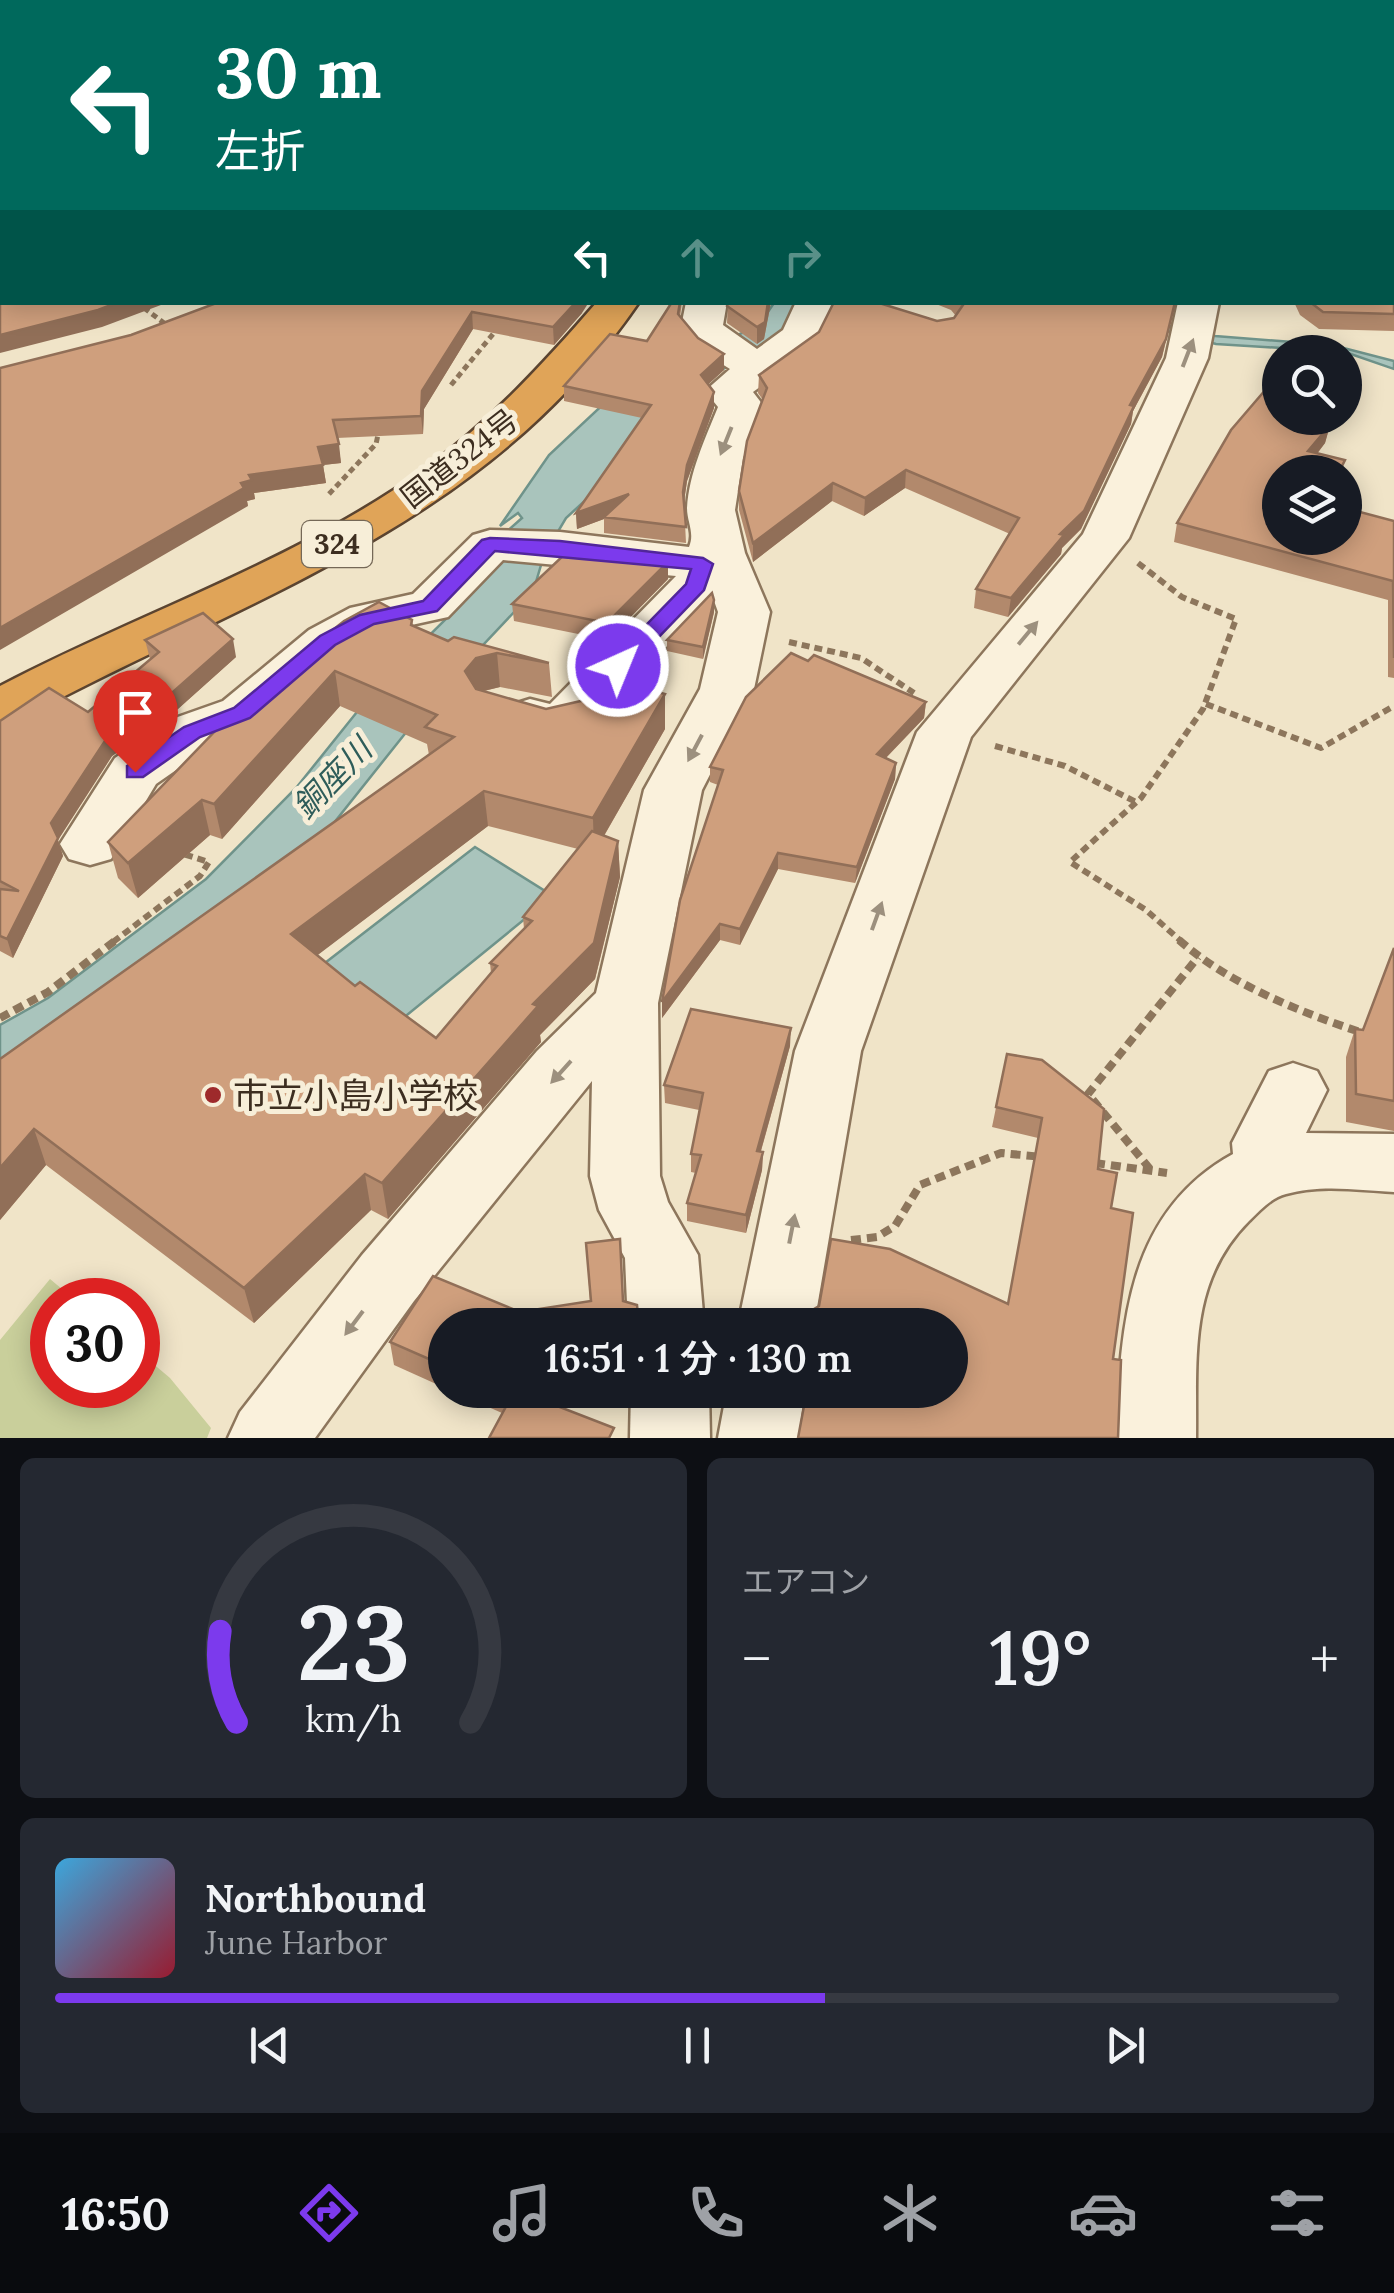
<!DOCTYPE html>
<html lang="ja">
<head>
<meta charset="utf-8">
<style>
	:root { --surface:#171b24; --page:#242831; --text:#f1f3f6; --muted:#9ea1a6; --line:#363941; --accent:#7c3aed }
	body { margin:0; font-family:Lora,"Noto Sans JP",serif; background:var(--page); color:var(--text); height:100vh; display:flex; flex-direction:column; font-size:38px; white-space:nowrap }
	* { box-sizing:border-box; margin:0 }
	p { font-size:32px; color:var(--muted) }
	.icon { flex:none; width:55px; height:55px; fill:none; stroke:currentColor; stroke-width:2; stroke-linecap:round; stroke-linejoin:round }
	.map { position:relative; height:1438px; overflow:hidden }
	.panel { display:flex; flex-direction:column; gap:20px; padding:20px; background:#0d0f14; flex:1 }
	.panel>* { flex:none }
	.guide { position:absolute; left:0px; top:0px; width:1395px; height:305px; box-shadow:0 5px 25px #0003; background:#00695c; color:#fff; overflow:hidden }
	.tools { position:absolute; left:1262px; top:335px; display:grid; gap:20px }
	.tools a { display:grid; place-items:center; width:100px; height:100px; border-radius:50%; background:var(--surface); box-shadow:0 5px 25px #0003; font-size:50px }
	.speed { position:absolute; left:30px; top:1278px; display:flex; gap:20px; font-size:50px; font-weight:700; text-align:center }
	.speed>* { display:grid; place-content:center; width:130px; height:130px; border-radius:50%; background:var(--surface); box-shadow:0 5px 25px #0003; line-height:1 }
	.speed .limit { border:15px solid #d22; background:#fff; color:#111 }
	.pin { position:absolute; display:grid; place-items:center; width:85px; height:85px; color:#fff; margin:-102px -42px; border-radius:50% 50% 50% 0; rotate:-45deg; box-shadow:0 0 10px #0007 }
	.pin .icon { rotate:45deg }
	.me { position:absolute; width:110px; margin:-55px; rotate:44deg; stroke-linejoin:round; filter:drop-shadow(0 0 8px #0008) }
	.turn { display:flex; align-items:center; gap:35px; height:210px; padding:0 50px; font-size:45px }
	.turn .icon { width:130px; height:130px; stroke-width:2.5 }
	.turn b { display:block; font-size:70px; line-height:85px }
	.lanes { display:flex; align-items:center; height:95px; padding:0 50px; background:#0003; justify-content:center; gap:50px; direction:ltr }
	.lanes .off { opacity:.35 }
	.big { font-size:75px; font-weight:600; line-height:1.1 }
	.panel .tile { flex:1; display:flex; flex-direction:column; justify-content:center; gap:15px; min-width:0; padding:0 35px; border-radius:15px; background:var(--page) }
	.panel .dial { align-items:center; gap:0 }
	.dial svg { height:260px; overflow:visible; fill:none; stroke:var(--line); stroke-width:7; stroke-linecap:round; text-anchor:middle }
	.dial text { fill:var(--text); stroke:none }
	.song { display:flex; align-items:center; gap:30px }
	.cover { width:120px; height:120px; border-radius:15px; background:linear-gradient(135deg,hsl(200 70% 55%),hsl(350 70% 35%)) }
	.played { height:10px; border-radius:5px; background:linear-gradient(90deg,var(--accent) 60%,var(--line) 60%) }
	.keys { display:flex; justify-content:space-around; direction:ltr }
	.heat { display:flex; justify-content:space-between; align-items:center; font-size:55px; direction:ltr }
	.panel .tiles { flex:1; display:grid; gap:20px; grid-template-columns:1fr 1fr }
	.tile:last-child { grid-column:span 2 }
	.trip { position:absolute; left:428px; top:1308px; width:540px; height:100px; border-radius:50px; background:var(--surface); box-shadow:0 5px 25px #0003; font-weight:600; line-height:100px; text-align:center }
	.menu { display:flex; height:160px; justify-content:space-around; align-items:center; background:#090b0e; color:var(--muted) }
	.menu .icon { width:70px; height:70px }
	.menu .on { color:var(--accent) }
	.menu b { font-size:45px; color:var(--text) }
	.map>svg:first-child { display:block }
	.green { fill:#c9cf9b }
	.water { fill:#a9c4bc; stroke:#6f938a; stroke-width:2.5 }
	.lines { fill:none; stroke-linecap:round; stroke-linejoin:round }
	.street-casing { stroke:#8d765c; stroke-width:5 }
	.highway-casing { stroke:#5b4430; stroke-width:5 }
	.path-far2 { stroke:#8d765c; stroke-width:5; stroke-dasharray:6 4; stroke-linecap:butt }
	.path-far1 { stroke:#8d765c; stroke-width:6; stroke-dasharray:8 5; stroke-linecap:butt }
	.path { stroke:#8d765c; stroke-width:8; stroke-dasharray:10 6; stroke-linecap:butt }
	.street { fill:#faf1dc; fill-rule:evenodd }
	.highway { fill:#e0a458; fill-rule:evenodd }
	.wall { fill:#b2896c; fill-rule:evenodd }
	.shaded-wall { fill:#916f58 }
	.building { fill:#cf9f7d; stroke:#916f58; stroke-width:2.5 }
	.oneway { fill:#9c907e }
	.route { fill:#7c3aed; stroke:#51269a; stroke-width:2.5 }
	.poi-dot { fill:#9e2a2b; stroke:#f7eed8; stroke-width:4 }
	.labels { text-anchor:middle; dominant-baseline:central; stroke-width:10; stroke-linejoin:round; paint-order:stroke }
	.shield { fill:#f7eed8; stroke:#756857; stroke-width:2.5 }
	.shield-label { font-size:28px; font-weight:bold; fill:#3d2e20 }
	.street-label { font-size:30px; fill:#3d2e20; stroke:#f7eed8 }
	.water-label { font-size:32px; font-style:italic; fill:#2f5d5a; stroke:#f7eed8 }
	.near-poi-label { font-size:35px; fill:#3d2e20; stroke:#f7eed8; text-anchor:start }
</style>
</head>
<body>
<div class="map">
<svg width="1394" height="1438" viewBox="0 0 1394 1438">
	<rect width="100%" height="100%" fill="#f0e4c8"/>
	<polygon class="green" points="50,1279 75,1300 52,1300 52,1385 138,1385 138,1351 170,1378 211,1428 207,1438 0,1438 0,1340"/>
	<g class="water">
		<polygon points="774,303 811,303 785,341 672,392 625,464 566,518 544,555 533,592 435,696 329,829 0,1091 0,1025 48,998 206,879 296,788 377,687 447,618 478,579 497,540 522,518 518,513 500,526 549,455 627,382 747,331 761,322"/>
		<polygon points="1151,322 1215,336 1332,345 1394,361 1394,369 1345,352 1216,344 1148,326"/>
		<polygon points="475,847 553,896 391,1028 312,973"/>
	</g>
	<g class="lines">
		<g class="street-casing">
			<g id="street">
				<path d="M686,302H727L723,325L757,349L783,330L796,302H837L816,346L753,392L763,405L743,458L735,510L745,553L770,612L754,689L702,790L658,1003L660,1176L668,1202L698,1255L704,1325H628L625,1258L599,1210L590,1176L592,1081L414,1301L315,1438H228L240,1412L362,1255L537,1051L596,993L644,790L700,689L718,612L713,598L586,731L549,740L511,729L503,717L511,705L530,699L550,704L676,576L503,560L448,617L384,631L347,652L261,725L212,745L156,784L111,859L90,865L69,859L60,844L115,758L172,719L223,701L309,630L350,608L413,594L473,535L490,530L560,532L689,547C695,533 687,522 687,508C689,473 705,439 718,407L705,391L730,369L701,351L681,327Z"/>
				<polygon points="1178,302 1219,302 1208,358 1129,538 971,737 861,1051 814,1325 738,1325 795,1051 917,732 1083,534 1166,358"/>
				<path d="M1293,1063L1317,1071L1327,1090L1306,1133L1394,1134V1192C1359,1190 1320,1184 1286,1194C1272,1197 1259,1211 1249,1221C1188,1282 1197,1358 1196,1438H1116C1121,1331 1124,1214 1233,1154L1232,1143L1269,1071Z"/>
				<polygon points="631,1390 709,1390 710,1438 630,1438"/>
				<polygon points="727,1390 805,1390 798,1438 718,1438"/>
			</g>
		</g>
		<g class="highway-casing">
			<path id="highway" d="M597,302H639C483,529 248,596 19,720L0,725V686C141,612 298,561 427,467C491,421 545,362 597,302Z"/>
		</g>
		<g class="path-far2">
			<polyline points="136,302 164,323"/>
			<polyline points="451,385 498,328"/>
			<polyline points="329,494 376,444 379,430"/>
		</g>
		<g class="path-far1">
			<polyline points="1138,563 1182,597 1236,619 1203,709 1141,798 1070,862 1146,910 1182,942"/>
			<polyline points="789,642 861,658 914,693"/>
			<polyline points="1206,704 1321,748 1394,706"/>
			<polyline points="995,746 1065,766 1136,802"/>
			<polyline points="113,942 200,876 209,862 180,853"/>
		</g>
		<g class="path">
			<path d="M1179,940C1227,983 1300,1012 1360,1032"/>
			<polyline points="0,1018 48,992 116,940"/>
			<polyline points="1095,1163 1167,1173"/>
			<polyline points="1150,1169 1088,1094 1198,957"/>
			<polyline points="851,1240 877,1237 895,1226 920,1185 1001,1153 1043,1157"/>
		</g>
		<use href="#street" class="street"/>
		<use href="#highway" class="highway"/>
	</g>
	<g class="wall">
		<rect x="0" y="176" width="2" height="72"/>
		<polygon points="1394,240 1394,331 1319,329 1300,315 1294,302 1392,302"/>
		<polygon points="219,302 582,313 554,345 473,329 424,409 423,434 337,438 341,463 323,465 326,483 254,493 255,499 247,501 248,506 131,335"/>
		<polygon points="672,302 682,302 680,317 698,338 724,354 724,370 708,384 714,392 714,408 687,481 684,502 686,543 604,533 604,519 577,529 576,513 642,418 564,401 564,386 647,341"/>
		<polygon points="728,302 771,302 764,339 757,344 727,323"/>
		<polygon points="931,302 1176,302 1162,357 1133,411 1131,424 1081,529 1062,548 1061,554 1008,617 974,608 976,589 1010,534 905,488 864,516 832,501 753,562 739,510 739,491 763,400 758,393 759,375 819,332 937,321 954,318 956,316 951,310"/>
		<polygon points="1280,418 1331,418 1326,424 1330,425 1325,443 1317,454 1280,538 1394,521 1394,678 1388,677 1388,600 1174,542 1177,523"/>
		<polygon points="668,579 608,640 514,621 512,604"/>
		<polygon points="714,600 714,612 703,659 667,651 667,640"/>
		<path d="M412,620L413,626L448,641L549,663L552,697L500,687L484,691L546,709L665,694V729L604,836L618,841L620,877L595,979L540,1035L541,1042L388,1219L371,1210L254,1323L46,1165L0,1220V1059L429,755L427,744L340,706L222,839L210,835L138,898L118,878L108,842L248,697ZM488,826L578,849L523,917L524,929L490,963L491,973L436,1038L355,986L317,955Z"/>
		<polygon points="145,640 236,657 169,717 112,756 58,840 63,856 13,958 0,951 0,721 88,712 150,659"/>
		<polygon points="808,661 926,702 924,718 886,758 896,763 895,779 855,883 778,869 740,945 720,940 662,1018 718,785 710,782 710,767"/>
		<polygon points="1394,948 1394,1131 1346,1122 1346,1057 1355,1029 1363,1030"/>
		<polygon points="790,1046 761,1151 763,1152 762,1170 746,1233 687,1221 687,1203 696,1173 691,1172 691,1154 699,1110 665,1103 664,1085"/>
		<polygon points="1007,1054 1098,1169 1111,1208 1113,1359 807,1390 1008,1304 1038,1138 992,1127"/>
		<polygon points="620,1239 623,1301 637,1305 639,1325 445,1325 445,1388 394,1365 390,1342 433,1276 520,1312 590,1301 586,1243"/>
		<polygon points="450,1390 628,1390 627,1395 502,1413"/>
	</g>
	<g class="shaded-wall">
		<polygon points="2,86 2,102 0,102 0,87"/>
		<polygon points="119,302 169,302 102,327 0,353 0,335"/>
		<polygon points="576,302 589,302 582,313 554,345 553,327"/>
		<polygon points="768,302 771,302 764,339 757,344 757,327"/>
		<polygon points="1175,302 1162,357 1133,411 1131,424 1081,529 1062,548 1061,554 1008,617 1011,598 1060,534 1130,405"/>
		<polygon points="472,312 473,329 424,409 423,434 421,416 422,391"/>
		<polygon points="724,354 724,370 701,391 701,375"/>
		<polygon points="714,392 714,408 687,481 683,508 683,492 687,465"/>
		<polygon points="1320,418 1331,418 1313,439 1317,421"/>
		<polygon points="1330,425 1325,443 1304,470 1308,451"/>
		<polygon points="339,444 341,463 323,465 326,483 254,493 255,499 247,501 248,506 0,650 0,628 241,483 249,475 318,447"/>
		<polygon points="906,470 905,488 864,516 865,498"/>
		<polygon points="833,483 832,501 753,562 753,543"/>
		<polygon points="629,494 604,517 604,519 577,529 576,513"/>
		<polygon points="668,562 668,579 608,640 607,623"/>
		<polygon points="714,600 714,612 703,659 703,647"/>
		<polygon points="233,639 236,657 169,717 112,756 58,840 63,856 13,958 7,939 51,823 107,738"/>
		<polygon points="497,653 500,687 479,692 469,706 465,671 476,658"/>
		<polygon points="335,671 340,706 222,839 214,804"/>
		<polygon points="665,694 665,729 594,853 593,818"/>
		<polygon points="926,702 924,718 875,769 877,754"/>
		<polygon points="896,763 895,779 855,883 857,867"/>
		<polygon points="484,791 488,826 298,970 291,934"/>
		<polygon points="202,800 210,835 138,898 128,863"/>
		<polygon points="618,841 620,877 595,979 540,1035 541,1042 388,1219 382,1183 533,1004"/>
		<polygon points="778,853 778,869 740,945 740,929"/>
		<polygon points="720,924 720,940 662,1018 662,1002"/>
		<polygon points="791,1028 790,1046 756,1168 757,1151"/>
		<polygon points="34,1129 46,1165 0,1220 0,1168"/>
		<polygon points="763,1152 762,1170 746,1233 746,1215"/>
		<polygon points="365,1174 371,1210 254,1323 244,1288"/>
	</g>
	<g class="building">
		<polygon points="0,0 679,0 677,2 2,2 2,86 0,87"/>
		<polygon points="694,0 1394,0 1394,22 1392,22 1392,2 695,2"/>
		<rect x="1392" y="102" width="2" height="78"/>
		<rect x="0" y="176" width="2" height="55"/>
		<polygon points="1392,239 1394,240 1394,314 1323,312 1310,302 1392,302"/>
		<polygon points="2,271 2,302 119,302 98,310 0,335 0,273"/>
		<polygon points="219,302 576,302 553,327 472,312 422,391 421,416 333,420 339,444 318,447 323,465 249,475 252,480 241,483 244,488 0,628 0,368 131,335"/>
		<polygon points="672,302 680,302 678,314 698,338 724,354 701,375 714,392 687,465 683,492 686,527 604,517 629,494 576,513 651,405 564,386 610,334 647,341"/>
		<polygon points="728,302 768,302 765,322 757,327 727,306"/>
		<polygon points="834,302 876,302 937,321 954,318 963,305 961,302 1175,302 1166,339 1130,405 1134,406 1084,511 1060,534 1064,535 1011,598 976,589 1019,518 906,470 865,498 833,483 753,543 739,491 747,441 767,388 759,375 819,332"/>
		<polygon points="1273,381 1280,383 1280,418 1320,418 1317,421 1330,425 1308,451 1345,460 1339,472 1280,472 1280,538 1345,538 1345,508 1394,521 1394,658 1393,581 1177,523 1231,430"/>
		<polygon points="566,553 668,562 607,623 512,604"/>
		<polygon points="712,593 714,600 703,647 667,640"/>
		<polygon points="379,602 412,620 411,625 448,641 454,637 549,663 497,653 476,658 465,671 476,689 546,709 585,700 607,678 665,694 593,818 484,791 291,934 355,986 360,982 436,1038 497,966 490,963 532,921 523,917 592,831 618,841 594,943 533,1004 538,1006 382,1183 365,1174 244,1288 34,1129 0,1168 0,1059 454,737 425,727 437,715 335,671 214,804 202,800 128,863 108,842 248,697 344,621"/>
		<polygon points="203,613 233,639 165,699 107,738 51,823 58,838 7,939 0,936 0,889 19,891 0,881 0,721 49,688 88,712 159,652 145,640"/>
		<polygon points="791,653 808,661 814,655 926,702 877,754 896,763 857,867 778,853 740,929 720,924 662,1002 680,900 723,770 710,767 746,697"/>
		<polygon points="1394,948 1394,1101 1356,1094 1355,1029 1363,1030"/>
		<polygon points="691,1009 791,1028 757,1151 763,1152 746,1215 687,1203 701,1155 691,1154 703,1093 664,1085"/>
		<polygon points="1007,1054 1042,1060 1104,1109 1098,1169 1117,1173 1111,1208 1133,1213 1113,1359 1121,1360 1118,1438 798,1438 807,1390 950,1390 950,1325 810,1325 814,1309 819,1306 831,1239 890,1249 1008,1304 1042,1118 996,1107"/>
		<polygon points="620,1239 623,1301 637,1305 639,1325 445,1325 445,1366 390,1342 433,1276 520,1312 591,1301 586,1243"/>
		<polygon points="515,1390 516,1390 614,1428 609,1438 489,1438"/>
	</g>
	<defs><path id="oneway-solid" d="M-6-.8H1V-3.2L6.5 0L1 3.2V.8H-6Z" transform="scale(2.5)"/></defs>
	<g class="oneway">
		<use href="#oneway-solid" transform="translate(1188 353) rotate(-69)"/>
		<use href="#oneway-solid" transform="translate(726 441) rotate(112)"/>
		<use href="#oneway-solid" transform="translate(1028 633) rotate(-50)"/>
		<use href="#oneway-solid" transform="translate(695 748) rotate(118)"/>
		<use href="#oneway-solid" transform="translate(877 916) rotate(-70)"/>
		<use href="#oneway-solid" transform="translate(561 1072) rotate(132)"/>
		<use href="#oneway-solid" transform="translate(792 1229) rotate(-79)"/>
		<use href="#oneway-solid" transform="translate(354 1323) rotate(127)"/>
	</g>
	<polygon class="route" points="490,538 560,541 703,558 713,564 704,590 626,671 618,673 607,666 611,661 686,584 691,569 495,551 437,611 374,624 335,645 250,718 200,737 143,777 127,777 127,766 184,727 234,708 320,636 360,615 423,601 482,540"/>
	<circle class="poi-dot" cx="213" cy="1095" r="10"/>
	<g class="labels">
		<rect class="shield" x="302" y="521" width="70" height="46" rx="8"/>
		<g class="shield-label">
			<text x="337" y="544">324</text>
		</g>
		<g class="street-label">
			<text transform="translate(459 458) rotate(-38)">国道324号</text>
		</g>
		<g class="water-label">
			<text transform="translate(332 778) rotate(-46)">銅座川</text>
		</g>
		<g class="near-poi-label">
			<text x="233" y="1095">市立小島小学校</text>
		</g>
	</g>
</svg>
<div class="tools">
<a><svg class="icon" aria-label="search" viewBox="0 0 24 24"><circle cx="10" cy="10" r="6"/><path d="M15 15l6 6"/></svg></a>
<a><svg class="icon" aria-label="layers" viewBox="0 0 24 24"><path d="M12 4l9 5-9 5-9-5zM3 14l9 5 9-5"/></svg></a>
</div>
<div class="speed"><div class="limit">30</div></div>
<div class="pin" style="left:135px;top:772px;background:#d93025"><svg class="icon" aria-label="arrive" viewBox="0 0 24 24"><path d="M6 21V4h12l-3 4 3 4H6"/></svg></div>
<svg class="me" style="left:618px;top:666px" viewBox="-20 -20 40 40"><circle r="17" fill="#7c3aed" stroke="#fff" stroke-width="3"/><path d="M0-11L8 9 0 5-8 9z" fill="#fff"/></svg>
<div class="trip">16:51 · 1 分 · 130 m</div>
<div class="guide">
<div class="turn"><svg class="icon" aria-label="left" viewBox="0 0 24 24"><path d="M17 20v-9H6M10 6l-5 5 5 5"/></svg><div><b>30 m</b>左折</div></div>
<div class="lanes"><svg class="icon" aria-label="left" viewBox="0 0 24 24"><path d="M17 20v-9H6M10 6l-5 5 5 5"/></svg><svg class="icon off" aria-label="ahead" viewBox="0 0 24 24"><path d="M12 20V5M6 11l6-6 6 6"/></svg><svg class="icon off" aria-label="right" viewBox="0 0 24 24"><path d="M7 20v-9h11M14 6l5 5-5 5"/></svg></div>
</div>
</div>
<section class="panel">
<div class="tiles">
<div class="tile dial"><svg viewBox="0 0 100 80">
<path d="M14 69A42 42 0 1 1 86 69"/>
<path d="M14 69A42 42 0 0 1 9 41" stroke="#7c3aed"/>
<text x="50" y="56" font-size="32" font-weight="700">23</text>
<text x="50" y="72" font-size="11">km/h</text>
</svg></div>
<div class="tile"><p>エアコン</p>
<div class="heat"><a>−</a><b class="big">19°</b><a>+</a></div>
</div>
<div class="tile">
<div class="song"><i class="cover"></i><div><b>Northbound</b><p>June Harbor</p></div></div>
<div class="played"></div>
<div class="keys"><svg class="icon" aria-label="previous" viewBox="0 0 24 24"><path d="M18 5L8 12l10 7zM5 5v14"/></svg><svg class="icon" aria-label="pause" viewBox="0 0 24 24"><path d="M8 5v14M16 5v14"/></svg><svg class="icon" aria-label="next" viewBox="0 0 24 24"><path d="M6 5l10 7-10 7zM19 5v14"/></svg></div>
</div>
</div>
</section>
<nav class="menu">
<b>16:50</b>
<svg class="icon on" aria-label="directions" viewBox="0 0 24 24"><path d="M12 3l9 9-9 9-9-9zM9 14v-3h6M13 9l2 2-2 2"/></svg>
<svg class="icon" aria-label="music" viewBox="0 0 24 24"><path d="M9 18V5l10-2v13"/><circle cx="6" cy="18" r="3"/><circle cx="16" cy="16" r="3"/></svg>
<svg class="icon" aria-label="phone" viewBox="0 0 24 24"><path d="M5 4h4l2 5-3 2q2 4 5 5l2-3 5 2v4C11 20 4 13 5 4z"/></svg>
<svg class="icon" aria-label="climate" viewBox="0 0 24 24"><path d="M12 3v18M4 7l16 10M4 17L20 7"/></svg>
<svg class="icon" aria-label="car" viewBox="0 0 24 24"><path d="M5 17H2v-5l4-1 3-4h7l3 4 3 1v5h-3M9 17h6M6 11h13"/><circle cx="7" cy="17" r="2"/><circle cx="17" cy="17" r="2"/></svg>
<svg class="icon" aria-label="filters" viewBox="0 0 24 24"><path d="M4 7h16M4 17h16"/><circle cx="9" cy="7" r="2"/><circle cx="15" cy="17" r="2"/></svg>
</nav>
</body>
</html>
